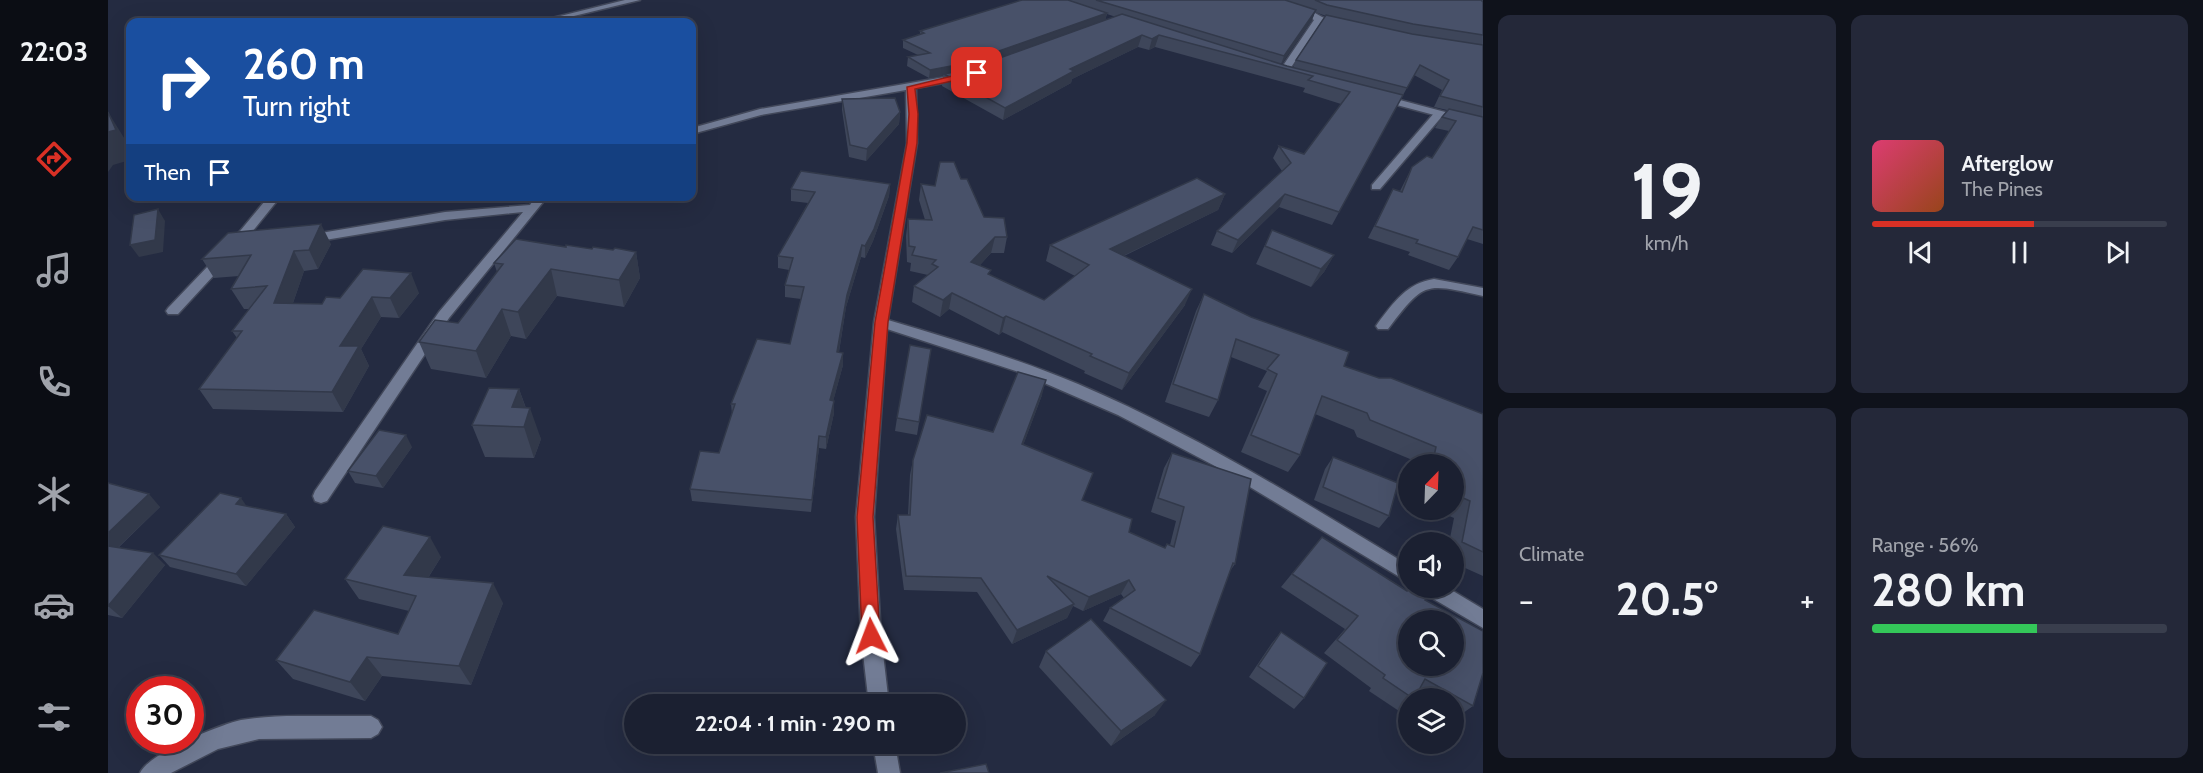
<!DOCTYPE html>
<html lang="en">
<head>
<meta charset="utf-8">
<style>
	:root { --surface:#1b2031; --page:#242839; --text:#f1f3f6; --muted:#a0a3ab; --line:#393e4d; --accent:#d93025 }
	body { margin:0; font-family:Cabin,sans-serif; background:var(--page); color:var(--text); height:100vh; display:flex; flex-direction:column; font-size:22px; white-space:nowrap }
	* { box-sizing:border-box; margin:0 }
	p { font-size:20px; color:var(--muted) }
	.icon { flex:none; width:33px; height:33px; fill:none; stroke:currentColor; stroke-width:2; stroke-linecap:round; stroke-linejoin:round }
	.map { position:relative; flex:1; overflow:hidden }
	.sheet { display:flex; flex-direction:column; gap:15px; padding:15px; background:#0f121b; width:720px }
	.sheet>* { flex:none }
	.hud { position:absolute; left:18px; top:18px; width:570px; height:183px; border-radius:12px; box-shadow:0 6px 24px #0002,0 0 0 2px var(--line); background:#1a4fa0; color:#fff; overflow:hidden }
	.needle { width:39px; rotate:23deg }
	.tools { position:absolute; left:1290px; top:454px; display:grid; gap:12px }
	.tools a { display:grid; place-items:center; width:66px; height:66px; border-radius:50%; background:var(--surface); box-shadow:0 6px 24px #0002,0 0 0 2px var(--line); font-size:30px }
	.speed { position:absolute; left:18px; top:676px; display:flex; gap:12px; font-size:30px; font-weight:700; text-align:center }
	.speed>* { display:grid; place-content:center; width:78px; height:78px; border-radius:50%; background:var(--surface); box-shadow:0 6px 24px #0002,0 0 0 2px var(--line); line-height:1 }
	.speed .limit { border:9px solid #d22; background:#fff; color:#111 }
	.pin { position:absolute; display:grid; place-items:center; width:51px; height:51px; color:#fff; margin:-26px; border-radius:12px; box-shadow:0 3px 9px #0006 }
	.me { position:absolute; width:66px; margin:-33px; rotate:357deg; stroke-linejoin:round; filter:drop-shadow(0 0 4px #0008) }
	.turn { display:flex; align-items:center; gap:21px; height:126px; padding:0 18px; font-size:27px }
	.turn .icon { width:78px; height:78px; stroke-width:2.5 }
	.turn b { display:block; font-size:42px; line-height:51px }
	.then { display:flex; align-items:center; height:57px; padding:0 18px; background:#0003; gap:12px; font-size:22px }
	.big { font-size:45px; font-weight:700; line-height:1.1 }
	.sheet .card { flex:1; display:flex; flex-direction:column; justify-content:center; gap:9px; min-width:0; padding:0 21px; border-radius:12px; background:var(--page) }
	.sheet .dial { align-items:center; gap:0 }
	.dial b { font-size:78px; line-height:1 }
	.song { display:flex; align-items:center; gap:18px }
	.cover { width:72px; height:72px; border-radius:9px; background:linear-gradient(135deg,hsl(340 70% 55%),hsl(20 70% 35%)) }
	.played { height:6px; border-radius:3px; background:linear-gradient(90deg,var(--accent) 55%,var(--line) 55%) }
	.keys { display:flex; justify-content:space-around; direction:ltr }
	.heat { display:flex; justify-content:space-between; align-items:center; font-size:33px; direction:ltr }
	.charge { height:9px; border-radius:4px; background:linear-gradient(90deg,#34c759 56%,var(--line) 0) }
	.sheet .tiles { flex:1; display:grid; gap:15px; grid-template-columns:repeat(2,1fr) }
	.trip { position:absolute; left:516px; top:694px; width:342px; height:60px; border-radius:30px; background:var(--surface); box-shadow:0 6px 24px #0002,0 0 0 2px var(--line); font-weight:700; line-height:60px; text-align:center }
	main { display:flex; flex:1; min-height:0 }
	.tabs { display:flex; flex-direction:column; width:108px; justify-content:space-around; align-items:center; background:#0b0d14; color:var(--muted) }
	.tabs .icon { width:42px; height:42px }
	.tabs .selected { color:var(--accent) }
	.tabs b { font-size:27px; color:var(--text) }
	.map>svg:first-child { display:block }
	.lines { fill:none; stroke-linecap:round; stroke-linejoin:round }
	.street-casing { stroke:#42485a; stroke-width:3 }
	.secondary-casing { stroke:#42485a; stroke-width:3 }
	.street { fill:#727c95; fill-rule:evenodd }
	.secondary { fill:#727c95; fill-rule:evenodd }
	.wall { fill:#3e465a; fill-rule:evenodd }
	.shaded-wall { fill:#32394a }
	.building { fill:#485169; stroke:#32394a; stroke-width:1.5; fill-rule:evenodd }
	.route { fill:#d93025; stroke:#8d1f18; stroke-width:1.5 }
</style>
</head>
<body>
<main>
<nav class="tabs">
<b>22:03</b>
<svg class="icon selected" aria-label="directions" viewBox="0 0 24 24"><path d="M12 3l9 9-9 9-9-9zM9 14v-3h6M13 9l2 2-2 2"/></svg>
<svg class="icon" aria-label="music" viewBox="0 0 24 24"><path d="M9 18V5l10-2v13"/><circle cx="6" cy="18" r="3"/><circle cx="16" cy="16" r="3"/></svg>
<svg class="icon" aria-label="phone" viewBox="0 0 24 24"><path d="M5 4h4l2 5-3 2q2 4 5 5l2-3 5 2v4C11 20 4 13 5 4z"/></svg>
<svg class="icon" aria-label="climate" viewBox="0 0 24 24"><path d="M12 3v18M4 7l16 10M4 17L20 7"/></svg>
<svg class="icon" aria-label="car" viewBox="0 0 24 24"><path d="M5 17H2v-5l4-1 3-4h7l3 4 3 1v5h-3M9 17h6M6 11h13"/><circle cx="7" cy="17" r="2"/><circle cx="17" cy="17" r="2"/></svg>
<svg class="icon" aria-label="filters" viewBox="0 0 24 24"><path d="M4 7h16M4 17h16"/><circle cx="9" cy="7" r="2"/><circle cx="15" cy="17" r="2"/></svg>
</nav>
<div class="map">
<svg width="1375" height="773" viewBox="0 0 1375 773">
	<rect width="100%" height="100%" fill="#242b41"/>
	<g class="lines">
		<g class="street-casing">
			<g id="street">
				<polygon points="517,0 532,0 441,22 428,22"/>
				<polygon points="1151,0 1164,0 1200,9 1214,17 1238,25 1234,28 1213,22 1178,75 1172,75 1170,73 1206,20 1194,13"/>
				<path d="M854,74L857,75V79L808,88L809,143L780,320C844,339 908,358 970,384C1085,433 1193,500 1300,565V582L1107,466L1010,415L911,372L779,329L766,517L773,636L781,705H761L753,636L748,517L766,322L799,143L798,90L653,115L584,134V128L652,109Z"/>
				<polygon points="1327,112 1336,114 1272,189 1264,189 1264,185"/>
				<polygon points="161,196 173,196 131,248 70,314 60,314 58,311 60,308 123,242"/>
				<polygon points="428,196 440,196 341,318 219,501 213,503 207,501 205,496 207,491 331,312 415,212 337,220 199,243 193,239 195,236 337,212 422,205"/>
				<path d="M1326,279L1375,288V296C1316,283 1317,281 1280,329H1270L1268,326L1270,323C1286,302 1299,283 1326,279Z"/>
				<polygon points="1315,588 1340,588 1375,609 1375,628 1317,594"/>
				<path d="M189,716H263L270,720L274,727L270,734L263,738L151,739L110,749L63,773H32C40,754 111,725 133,720C151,717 171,716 189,716Z"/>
				<polygon points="765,744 787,744 792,773 770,773"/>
			</g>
		</g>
		<g class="secondary-casing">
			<polygon id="secondary" points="1273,95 1375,122 1375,128 1270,100 1268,98"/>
		</g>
		<use href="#street" class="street"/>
		<use href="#secondary" class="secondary"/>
	</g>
	<g class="wall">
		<path d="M914,0H1375V244L1359,239L1350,257L1341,270L1300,255L1302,252L1260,238L1285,189L1292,191L1304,167L1324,158L1341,131L1327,128L1334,117L1339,110L1326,107L1334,90L1306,75L1224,225L1171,207L1124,253L1103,245L1109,231L1174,171L1165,158L1171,146L1196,154L1233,104L1195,92L1197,88L1047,47L1041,50L1030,47L964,79L963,83L895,120L834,86L835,76L821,78L799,66L800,57L810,55L795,48V40L812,34V31ZM1207,12L1218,16L1188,60L1185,68L1173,64L1204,20ZM999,14L1008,17L997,20Z"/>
		<polygon points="734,99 792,112 791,124 758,161 741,157 734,110"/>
		<polygon points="853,179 876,217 899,237 896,253 883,253 872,265 882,275 936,300 967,276 938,261 942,245 1117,194 1110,210 1016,256 1077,305 1014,390 976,373 977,371 894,332 891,335 841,309 832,317 804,302 806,286 820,275 802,271 803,263 799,262 798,236 800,219 817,220 811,200 813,184 827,186"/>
		<polygon points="782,184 781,196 765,241 757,258 753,257 738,307 731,352 735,353 735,365 725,401 726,401 726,413 718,449 711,448 703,512 584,501 582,489 611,453 624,414 623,404 682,344 693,299 677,297 677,285 681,270 670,268 670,256 700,203 683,201 683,189"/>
		<polygon points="1164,230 1226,255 1216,272 1203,287 1148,264"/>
		<polygon points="223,244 210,269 196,271 185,303 214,304 232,298 311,293 291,318 273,317 253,349 261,366 235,412 105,409 91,389 129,338 124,331 142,309 136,309 123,289 131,276 106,278 94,259"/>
		<polygon points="458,247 528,252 532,278 516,307 449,296 418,339 403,336 378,378 323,369 311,342 350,323 389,272 386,263"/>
		<polygon points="1096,294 1236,366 1375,414 1375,576 1346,563 1346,543 1341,543 1346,518 1327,510 1346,510 1346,465 1314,465 1314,464 1249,437 1246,430 1207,414 1192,455 1180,472 1133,452 1159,391 1150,387 1159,371 1123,357 1110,400 1101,417 1057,402 1088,311"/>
		<polygon points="823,349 809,435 787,431 789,418"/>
		<polygon points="411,389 418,408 433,439 426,458 377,457 364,425"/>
		<polygon points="934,395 915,445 974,500 1021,532 1057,548 1062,545 1068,521 1043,512 1056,468 1064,453 1127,564 1122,571 1092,654 1083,667 995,621 1002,608 1016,598 1013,594 975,611 965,606 959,618 904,644 869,592 796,590 788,529 790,515 800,515 802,475 805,460 885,432"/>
		<polygon points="304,447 275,488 247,483 240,471"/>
		<polygon points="1225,457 1281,516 1271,528 1206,500 1217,469"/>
		<polygon points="0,483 52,507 10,548 57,565 14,618 0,615"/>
		<polygon points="139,506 178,514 187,527 138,586 62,567 51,555"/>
		<polygon points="1214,537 1298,590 1300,587 1327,588 1317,600 1365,706 1348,718 1346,717 1346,699 1315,699 1308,695 1305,699 1300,699 1300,703 1291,711 1261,691 1263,688 1216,653 1237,629 1173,587"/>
		<polygon points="333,557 320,578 395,603 363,685 274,676 257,701 185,679 168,660 290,634 301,611 251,599 237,579"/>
		<polygon points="1173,632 1196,698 1186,709 1141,677 1164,643"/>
		<polygon points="938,651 1047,715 1003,746 931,667"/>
	</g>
	<g class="shaded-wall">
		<polygon points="1208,10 1204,20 1172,67 1176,56"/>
		<polygon points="999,13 997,21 852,73 836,74 835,76 821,78 822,70"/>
		<polygon points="1034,35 1030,47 964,79 963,83 895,120 897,108 962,69"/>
		<polygon points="1051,35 1047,47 1041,50 1044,39"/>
		<polygon points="0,112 18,141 22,151 22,160 5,165 0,172"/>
		<polygon points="792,112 791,124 758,161 759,149"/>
		<polygon points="782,184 781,196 765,241 757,258 757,246"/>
		<polygon points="1117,194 1110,210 996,265 1002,249"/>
		<polygon points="1177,194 1171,207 1124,253 1130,240"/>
		<polygon points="50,209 57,221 55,252 31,257 22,245"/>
		<polygon points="213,224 223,244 210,269 201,250"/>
		<polygon points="887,237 883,253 860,278 863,262"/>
		<polygon points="754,245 753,257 738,307 729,364 729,352 739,295"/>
		<polygon points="186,251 196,271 178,323 166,303"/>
		<polygon points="528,252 532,278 516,307 511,280"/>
		<polygon points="1226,255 1216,272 1203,287 1213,269"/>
		<polygon points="443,269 449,296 418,339 410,312"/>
		<polygon points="303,273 311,293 291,318 282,298"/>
		<polygon points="1084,289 1077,305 1014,390 1021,373"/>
		<polygon points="844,293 841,309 832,317 835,300"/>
		<polygon points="264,297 273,317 253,349 261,366 235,412 224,392 232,346"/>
		<polygon points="394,309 403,336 378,378 368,351"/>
		<polygon points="898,316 894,332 891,335 895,318"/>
		<polygon points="735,353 735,365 722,413 722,400"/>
		<polygon points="938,380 934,395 910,459 914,444"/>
		<polygon points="411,389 420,415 422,408 433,439 426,458 416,427 404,407"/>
		<polygon points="726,401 726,413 718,449 718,437"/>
		<polygon points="298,435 304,447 275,488 268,476"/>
		<polygon points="711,436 711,448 703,512 704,500"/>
		<polygon points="41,494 52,507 1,556 0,555 0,533"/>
		<polygon points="133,498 142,511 128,504"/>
		<polygon points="178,514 187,527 138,586 128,574"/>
		<polygon points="322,537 333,557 309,595 296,575"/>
		<polygon points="45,553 57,565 14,618 0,606"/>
		<polygon points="1021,580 1013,594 975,611 981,597"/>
		<polygon points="385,583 395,603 363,685 351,666"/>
		<polygon points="966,604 959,618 904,644 909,630"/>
		<polygon points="259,657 274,676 257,701 242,682"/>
		<polygon points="1058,700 1047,715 1003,746 1013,731"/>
	</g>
	<g class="building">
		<polygon points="914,0 960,0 999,13 854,64 822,70 800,57 822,53 795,40 816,33 812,31"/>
		<polygon points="988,0 1177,0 1208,10 1176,56"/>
		<polygon points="1207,0 1373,0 1375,2 1375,35 1305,24 1219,5"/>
		<polygon points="1014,14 1179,66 1295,95 1231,212 1177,194 1130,240 1109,231 1183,163 1171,146 1196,154 1242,92 1200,80 1205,76 1051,35 1044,39 1034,35 962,69 966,71 897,108 836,74 861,69"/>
		<polygon points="1218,15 1304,34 1375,45 1375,107 1332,96 1341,80 1312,65 1299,88 1188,60"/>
		<polygon points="787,98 792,112 759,149 742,145 734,99"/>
		<polygon points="1341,109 1375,117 1375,230 1365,227 1350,257 1308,243 1310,240 1267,226 1285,189 1294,192 1304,167 1319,156 1324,158 1348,121 1334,117"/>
		<polygon points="0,112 8,130 0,132"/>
		<polygon points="832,162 846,162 853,179 859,179 876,217 896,218 899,237 887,237 863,262 883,270 880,274 936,300 981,265 942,245 1089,178 1117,194 1002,249 1084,289 1021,373 982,356 984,354 898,316 895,318 844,293 835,300 806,286 830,267 824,264 828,260 804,255 807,247 801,246 800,219 824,220 813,184 827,186"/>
		<polygon points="693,171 782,184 766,229 757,246 754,245 739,295 729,352 735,353 722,400 726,401 718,437 711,436 704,500 582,489 592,451 611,453 627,404 623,404 649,339 682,344 696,287 677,285 685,258 670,256 707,192 683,189"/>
		<polygon points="50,209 47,240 22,245 26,215"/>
		<polygon points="213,224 201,250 186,251 166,303 214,304 218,297 232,298 255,269 303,273 282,298 264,297 232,346 251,346 224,392 91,389 134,331 124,331 159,286 123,289 143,255 94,259 120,233"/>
		<polygon points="1164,230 1226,255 1213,269 1157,246"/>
		<polygon points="408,239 458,247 458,245 484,249 485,247 505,250 507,248 528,252 511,280 443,269 410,312 394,309 368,351 311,342 327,320 350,323 395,264 386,263"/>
		<polygon points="1096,294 1143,317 1241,352 1236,366 1271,378 1283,378 1375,414 1375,552 1354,542 1362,501 1346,494 1346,465 1324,465 1328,447 1262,420 1259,413 1214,396 1192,455 1143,435 1169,374 1159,369 1171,355 1128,339 1110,400 1065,384"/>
		<polygon points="802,345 823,349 811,422 789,418"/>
		<polygon points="910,372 938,380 914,444 985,473 974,500 1024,519 1021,532 1057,548 1059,544 1066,547 1076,507 1050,498 1064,453 1143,479 1127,564 1125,563 1092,654 1002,608 1027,590 1021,580 981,597 939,576 966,604 909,630 873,578 798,576 790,515 802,515 805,460 819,415 885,432"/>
		<polygon points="381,388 411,389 404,407 422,408 416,427 364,425"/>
		<polygon points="271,430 298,435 268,476 240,471"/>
		<polygon points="1225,457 1290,483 1281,516 1215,487"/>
		<polygon points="0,483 41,494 0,533"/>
		<polygon points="112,493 133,498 128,504 178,514 128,574 51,555"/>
		<polygon points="275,526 322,537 296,575 385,583 351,666 259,657 242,682 168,660 206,610 290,634 308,596 237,579"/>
		<path d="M1214,537L1299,591L1302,588H1327L1317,600L1375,631V673L1365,706L1317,679L1306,699L1275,678L1277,675L1229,640L1250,616L1184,574ZM1300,621H1346V666H1300Z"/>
		<polygon points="0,546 45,553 0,606"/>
		<polygon points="983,619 1058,700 1013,731 938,651"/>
		<polygon points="1173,632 1219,663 1196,698 1150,666"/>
		<polygon points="878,764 881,773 832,773"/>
	</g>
	<polygon class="route" points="869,70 874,73 872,75 807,89 810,114 809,143 780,322 765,517 772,636 769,642 763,644 757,642 754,636 749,517 767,322 799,143 801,114 799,87"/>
</svg>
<div class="tools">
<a><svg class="needle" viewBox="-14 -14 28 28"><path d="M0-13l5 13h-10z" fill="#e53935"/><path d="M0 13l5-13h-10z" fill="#a0a3ab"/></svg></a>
<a><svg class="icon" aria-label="sound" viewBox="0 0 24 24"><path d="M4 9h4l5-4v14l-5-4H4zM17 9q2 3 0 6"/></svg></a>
<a><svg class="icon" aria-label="search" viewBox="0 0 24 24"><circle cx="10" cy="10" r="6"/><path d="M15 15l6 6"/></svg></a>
<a><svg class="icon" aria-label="layers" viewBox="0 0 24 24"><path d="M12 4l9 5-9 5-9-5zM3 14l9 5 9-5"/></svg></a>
</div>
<div class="speed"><div class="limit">30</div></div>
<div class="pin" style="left:869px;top:73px;background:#d93025"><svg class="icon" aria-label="arrive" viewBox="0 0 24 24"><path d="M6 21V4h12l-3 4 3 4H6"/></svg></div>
<svg class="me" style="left:763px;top:636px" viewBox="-20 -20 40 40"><path d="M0-17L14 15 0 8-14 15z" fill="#d93025" stroke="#fff" stroke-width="4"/></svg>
<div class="trip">22:04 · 1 min · 290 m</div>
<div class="hud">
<div class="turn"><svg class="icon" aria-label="right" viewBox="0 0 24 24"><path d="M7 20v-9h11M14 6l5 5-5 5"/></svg><div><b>260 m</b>Turn right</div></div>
<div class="then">Then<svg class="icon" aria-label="arrive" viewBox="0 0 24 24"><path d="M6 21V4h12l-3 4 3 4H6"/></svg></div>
</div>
</div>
<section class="sheet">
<div class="tiles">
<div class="card dial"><b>19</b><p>km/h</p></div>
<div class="card">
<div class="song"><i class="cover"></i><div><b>Afterglow</b><p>The Pines</p></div></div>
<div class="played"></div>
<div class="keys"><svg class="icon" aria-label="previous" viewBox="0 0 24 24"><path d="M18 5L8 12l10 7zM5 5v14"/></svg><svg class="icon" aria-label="pause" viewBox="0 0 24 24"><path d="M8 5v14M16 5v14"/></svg><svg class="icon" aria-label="next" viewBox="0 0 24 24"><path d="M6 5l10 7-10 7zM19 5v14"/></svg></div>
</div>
<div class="card"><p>Climate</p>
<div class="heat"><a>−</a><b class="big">20.5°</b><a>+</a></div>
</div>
<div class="card"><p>Range · 56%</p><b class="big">280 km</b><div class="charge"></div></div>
</div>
</section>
</main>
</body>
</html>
